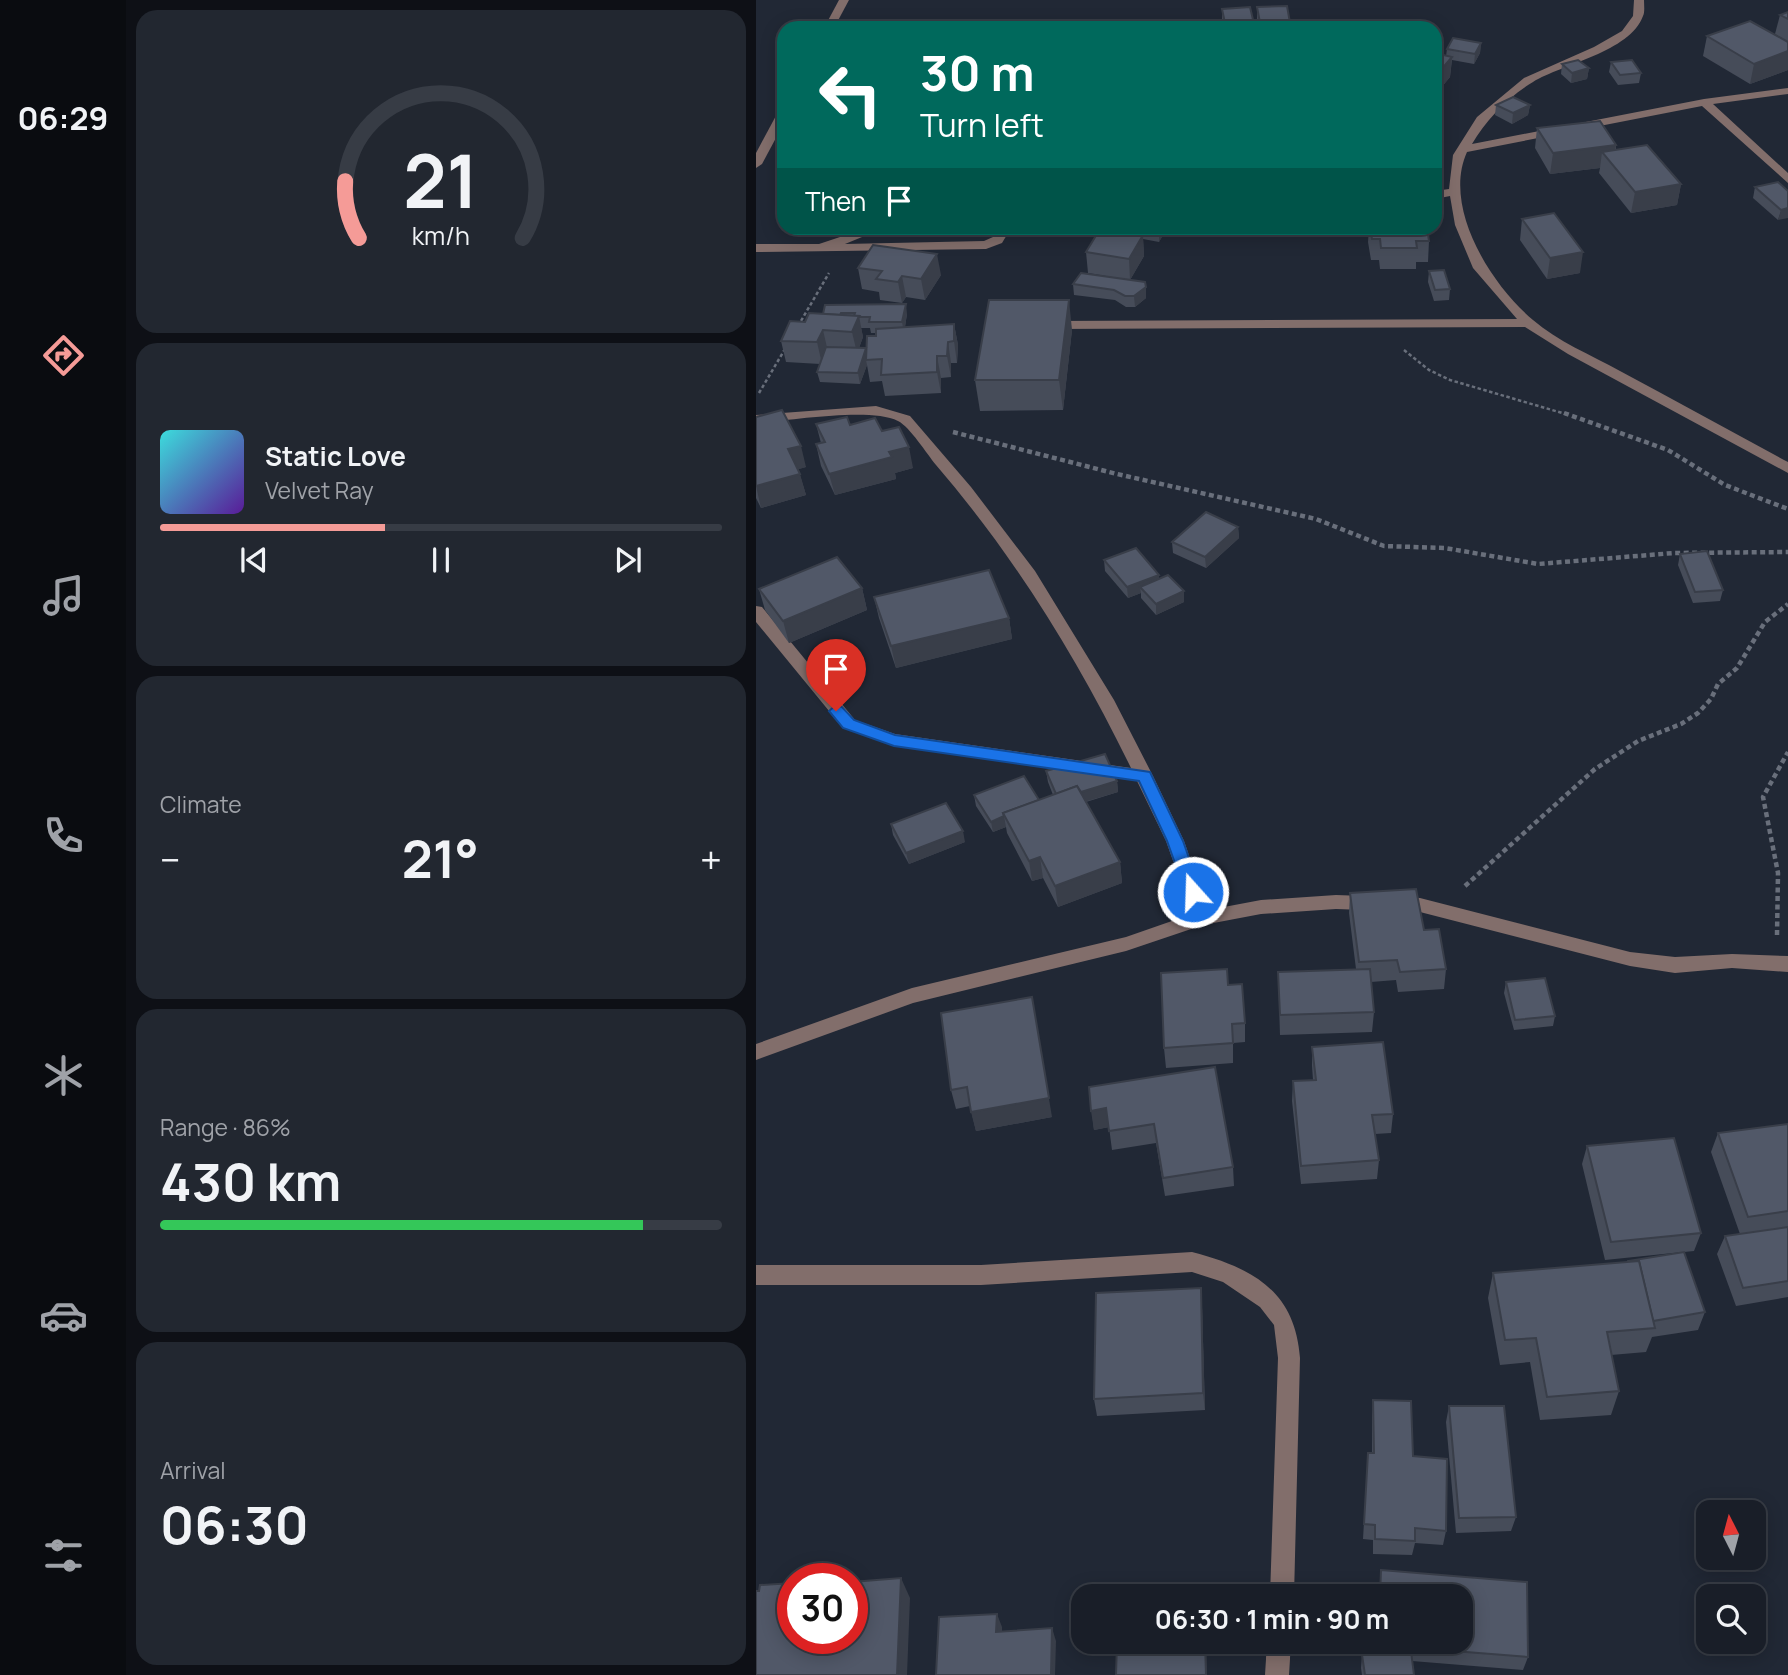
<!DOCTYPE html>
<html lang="en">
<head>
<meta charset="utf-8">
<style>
	:root { --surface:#191e28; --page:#222730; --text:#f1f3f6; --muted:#9fa2a8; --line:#373c45; --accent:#f59b97 }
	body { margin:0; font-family:Manrope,sans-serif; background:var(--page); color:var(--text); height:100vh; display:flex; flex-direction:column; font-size:26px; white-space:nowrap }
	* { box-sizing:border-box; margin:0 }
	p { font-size:23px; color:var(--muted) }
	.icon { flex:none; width:38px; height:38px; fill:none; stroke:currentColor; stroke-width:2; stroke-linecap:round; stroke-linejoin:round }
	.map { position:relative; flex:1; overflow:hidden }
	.panel { display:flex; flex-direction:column; gap:10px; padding:10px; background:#0e1016; width:630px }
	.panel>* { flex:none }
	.hud { position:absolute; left:21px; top:21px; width:665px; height:214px; border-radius:21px; box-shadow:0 4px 18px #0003,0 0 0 2px var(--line); background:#00695c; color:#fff; overflow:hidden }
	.needle { width:46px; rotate:354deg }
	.fabs { position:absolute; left:940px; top:1500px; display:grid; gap:14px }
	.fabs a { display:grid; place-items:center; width:70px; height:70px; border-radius:14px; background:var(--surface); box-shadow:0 4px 18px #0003,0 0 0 2px var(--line); font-size:35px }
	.speed { position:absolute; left:21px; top:1563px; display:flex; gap:14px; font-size:35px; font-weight:700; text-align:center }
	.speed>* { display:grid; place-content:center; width:91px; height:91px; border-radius:50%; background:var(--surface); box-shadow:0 4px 18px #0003,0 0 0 2px var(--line); line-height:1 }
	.speed .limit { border:10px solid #d22; background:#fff; color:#111 }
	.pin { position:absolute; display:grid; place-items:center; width:60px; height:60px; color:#fff; margin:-72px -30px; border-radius:50% 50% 50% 0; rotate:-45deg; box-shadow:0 0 7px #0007 }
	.pin .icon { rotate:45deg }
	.me { position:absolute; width:77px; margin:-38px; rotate:340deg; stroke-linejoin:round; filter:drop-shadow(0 0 5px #0008) }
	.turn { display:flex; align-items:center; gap:24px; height:147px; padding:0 28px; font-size:32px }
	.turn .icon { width:91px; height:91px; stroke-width:2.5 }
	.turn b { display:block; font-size:49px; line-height:60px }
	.then { display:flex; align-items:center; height:66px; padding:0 28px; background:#0003; gap:14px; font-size:26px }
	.big { font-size:52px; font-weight:700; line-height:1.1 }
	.panel .card { flex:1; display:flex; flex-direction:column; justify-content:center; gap:10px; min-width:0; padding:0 24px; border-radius:21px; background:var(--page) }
	.panel .dial { align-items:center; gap:0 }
	.dial svg { height:182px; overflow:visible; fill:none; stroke:var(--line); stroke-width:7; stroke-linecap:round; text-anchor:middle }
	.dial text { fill:var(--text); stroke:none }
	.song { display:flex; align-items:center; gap:21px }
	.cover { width:84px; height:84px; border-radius:10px; background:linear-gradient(135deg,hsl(180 70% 55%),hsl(270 70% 35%)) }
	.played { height:7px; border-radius:4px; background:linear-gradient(90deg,var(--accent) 40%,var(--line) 40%) }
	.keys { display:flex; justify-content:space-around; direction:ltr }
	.heat { display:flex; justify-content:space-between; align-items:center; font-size:38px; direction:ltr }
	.charge { height:10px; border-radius:5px; background:linear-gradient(90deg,#34c759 86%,var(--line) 0) }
	.trip { position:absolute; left:315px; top:1584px; width:402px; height:70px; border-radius:21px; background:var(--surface); box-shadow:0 4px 18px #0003,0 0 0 2px var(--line); font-weight:700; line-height:70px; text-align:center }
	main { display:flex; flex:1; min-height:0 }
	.dock { display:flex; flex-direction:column; width:126px; justify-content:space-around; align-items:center; background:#0a0c10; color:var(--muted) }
	.dock .icon { width:49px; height:49px }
	.dock .on { color:var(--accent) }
	.dock b { font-size:32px; color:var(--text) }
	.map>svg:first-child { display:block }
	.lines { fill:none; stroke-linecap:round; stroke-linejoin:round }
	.path-far1 { stroke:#696f7b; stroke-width:2.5; stroke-dasharray:3.5 2.5; stroke-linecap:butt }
	.path { stroke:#696f7b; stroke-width:4.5; stroke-dasharray:5 3.5; stroke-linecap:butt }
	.minor { fill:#826e6b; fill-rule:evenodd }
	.wall { fill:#464c59; fill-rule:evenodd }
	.shaded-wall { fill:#393e49 }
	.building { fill:#515868; stroke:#393e49; stroke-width:2 }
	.route { fill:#1a73e8; stroke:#114b97; stroke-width:2 }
</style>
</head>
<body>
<main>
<nav class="dock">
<b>06:29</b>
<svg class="icon on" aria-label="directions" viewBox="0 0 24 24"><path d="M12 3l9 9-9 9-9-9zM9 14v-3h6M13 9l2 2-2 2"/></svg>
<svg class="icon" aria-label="music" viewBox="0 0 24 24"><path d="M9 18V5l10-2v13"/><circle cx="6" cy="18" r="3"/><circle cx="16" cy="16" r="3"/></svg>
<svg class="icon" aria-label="phone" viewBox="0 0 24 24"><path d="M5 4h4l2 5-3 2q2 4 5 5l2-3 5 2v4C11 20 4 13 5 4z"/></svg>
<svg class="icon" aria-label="climate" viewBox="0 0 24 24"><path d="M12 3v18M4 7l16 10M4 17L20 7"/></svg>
<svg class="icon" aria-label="car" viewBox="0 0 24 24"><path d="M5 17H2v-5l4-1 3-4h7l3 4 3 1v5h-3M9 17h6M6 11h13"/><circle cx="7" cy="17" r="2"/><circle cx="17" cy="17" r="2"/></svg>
<svg class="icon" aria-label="filters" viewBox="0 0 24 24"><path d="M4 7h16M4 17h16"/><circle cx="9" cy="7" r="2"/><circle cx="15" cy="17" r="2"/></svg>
</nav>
<section class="panel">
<div class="card dial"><svg viewBox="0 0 100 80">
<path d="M14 69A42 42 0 1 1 86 69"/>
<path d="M14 69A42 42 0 0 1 8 44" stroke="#f59b97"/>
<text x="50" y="56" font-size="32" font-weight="700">21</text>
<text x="50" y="72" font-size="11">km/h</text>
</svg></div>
<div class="card">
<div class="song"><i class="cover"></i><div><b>Static Love</b><p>Velvet Ray</p></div></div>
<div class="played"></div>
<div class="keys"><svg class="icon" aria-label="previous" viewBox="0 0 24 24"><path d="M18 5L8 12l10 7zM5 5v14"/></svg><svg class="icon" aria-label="pause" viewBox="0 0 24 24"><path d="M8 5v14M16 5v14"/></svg><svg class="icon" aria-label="next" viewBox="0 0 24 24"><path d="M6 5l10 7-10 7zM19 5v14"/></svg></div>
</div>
<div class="card"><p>Climate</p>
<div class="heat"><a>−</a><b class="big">21°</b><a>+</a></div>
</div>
<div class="card"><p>Range · 86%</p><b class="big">430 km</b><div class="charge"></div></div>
<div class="card"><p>Arrival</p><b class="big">06:30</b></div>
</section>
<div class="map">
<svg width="1032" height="1675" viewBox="0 0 1032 1675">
	<rect width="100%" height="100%" fill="#212835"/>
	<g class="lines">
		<g class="path-far1">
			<polyline points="42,326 73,273"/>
			<polyline points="648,350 673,370 694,380 813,415"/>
			<polyline points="3,393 29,349"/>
		</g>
		<g class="path">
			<polyline points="808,413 912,450 969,485 1032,509"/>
			<polyline points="197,432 361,474 560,519 628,546 689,548 782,564 918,553 1032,552"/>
			<polyline points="709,886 839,769 882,741 925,724 942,713 955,699 962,684 981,668 1009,622 1032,604"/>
			<polyline points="1021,935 1022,873 1007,797 1032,752"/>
		</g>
		<g class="minor">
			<polygon points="83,0 93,0 78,28 68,28"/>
			<path d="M878,0H888C888,5 889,12 887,16C874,52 806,64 777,82C752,97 730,120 716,144L948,99L1032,88V94L957,104L1032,173V183L946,106L711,152C686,207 735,285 777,320C801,341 835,355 864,371C920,401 976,432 1032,462V473L812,354L769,327L296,329L289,325L296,321L761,319L717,268L699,225L694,196L679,199V191L693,189L697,155L721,117L768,78L838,47L866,31L877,16Z"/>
			<polygon points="28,109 28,123 6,164 0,168 0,153 22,112"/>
			<polygon points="111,228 128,228 89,244 228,241 237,237 243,228 255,228 246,243 230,249 0,252 0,244 63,244"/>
			<path d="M120,406L154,416L215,487L279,571L358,700L397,776L428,841L452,910L505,900L580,895L664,898L874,952L919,957L976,954L1032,956V972L976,968L919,973L874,966L664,912L580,909L505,914L447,925L370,951L157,1003L0,1060V1044L156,988L370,937L436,914L410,841L381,781L138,746L87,728L0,622V606L6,607L99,720L139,734L375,768C322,659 259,557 180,465C171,454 154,427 142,421C113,407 34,421 0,423V415Z"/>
			<path d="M436,1252C497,1268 539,1291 544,1358L538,1596H514L522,1358L518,1325L504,1307L467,1282L436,1272L225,1285H0V1265H225Z"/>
			<polygon points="511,1642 535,1642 533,1675 509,1675"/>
		</g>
	</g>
	<g class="wall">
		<polygon points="501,7 535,28 501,28"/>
		<polygon points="466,9 499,28 466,28"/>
		<polygon points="1032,12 1032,42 1019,34 1024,15"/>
		<polygon points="951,36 1032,42 1032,70 994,84 947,56"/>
		<polygon points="725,43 724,53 718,64 696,60 694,77 679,95 679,53 690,56 691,49"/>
		<polygon points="855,62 885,73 883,83 862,85 853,72"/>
		<polygon points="806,64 833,68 831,79 815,83 805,74"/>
		<polygon points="740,105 774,105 772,115 756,124 739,115"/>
		<polygon points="781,128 860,145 860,150 925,184 921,205 875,213 843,173 844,168 794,174 779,148"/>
		<polygon points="999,187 1032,191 1022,220 997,198"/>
		<polygon points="766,219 824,273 791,279 764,240"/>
		<polygon points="270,228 313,228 308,236 271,232"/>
		<polygon points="361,228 411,228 403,242 387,239 388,256 374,280 332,273 330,252 361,231"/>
		<polygon points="613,228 671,228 673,241 672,262 660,262 660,269 624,269 623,260 615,260 612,242"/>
		<polygon points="102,268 185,275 169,300 150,297 146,303 124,300 123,292 106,289"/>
		<polygon points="673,271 694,289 693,300 678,301 672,282"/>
		<polygon points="325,273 390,298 379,307 370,307 359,300 318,295 317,284"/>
		<path d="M69,305L151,314L149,327L198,324L202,345L201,363H195V377L185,378V393L129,396L126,381L114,382L111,365L104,384L64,382L61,372L64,364L30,362L25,341L49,322L67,314ZM105,328H114L115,333H120V336L110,348H103L107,337Z"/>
		<polygon points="316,330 307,410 224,411 219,380"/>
		<polygon points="0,417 50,467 42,469 50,495 5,508 0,498"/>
		<polygon points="60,424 94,425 126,431 157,468 139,473 140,479 79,495 65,466 60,444 65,443"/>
		<polygon points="482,527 483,538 450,568 417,553 416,542"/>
		<polygon points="924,554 967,590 964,601 937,603 922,565"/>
		<polygon points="348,560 403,579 428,591 428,602 400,615 385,598 385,593 372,598 349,571"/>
		<polygon points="106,588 111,610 33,643 9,610 3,589"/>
		<polygon points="118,597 253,618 256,639 140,668 123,618"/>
		<polygon points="290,771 361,781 362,792 330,802 364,862 366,883 302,907 287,878 276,881 251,833 250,827 237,832 220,806 218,795 283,800 297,795 292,782"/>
		<polygon points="135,824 209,842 153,864 137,835"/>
		<polygon points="594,893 668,930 690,969 688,989 642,992 640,980 615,982 618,1012 616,1032 524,1035 522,972 600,969 593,913"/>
		<polygon points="750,982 799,1016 797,1026 758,1030 748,993"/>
		<polygon points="472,985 489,1023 489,1042 477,1043 477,1063 410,1068 408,1048"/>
		<polygon points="185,1013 296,1117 220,1131 214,1106 200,1109 195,1090"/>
		<polygon points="556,1047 637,1114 635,1133 619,1134 623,1160 621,1179 545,1184 536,1101 537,1081 557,1080 556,1066"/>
		<polygon points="333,1087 477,1167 478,1186 409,1196 400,1143 356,1150 353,1127 338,1130"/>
		<polygon points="1032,1124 1032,1297 980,1306 961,1254 969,1236 984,1234 955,1152 962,1133"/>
		<polygon points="831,1146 945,1233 938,1251 928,1252 949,1312 942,1330 896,1337 890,1352 855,1355 863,1391 855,1415 784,1420 774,1362 744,1365 732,1298 737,1273 871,1262 927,1252 849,1260 826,1164"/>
		<polygon points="446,1306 449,1410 341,1416 338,1399"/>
		<polygon points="617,1400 657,1456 690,1531 687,1545 659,1543 656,1555 617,1554 617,1540 607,1539 612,1453 616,1453 616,1416"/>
		<polygon points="693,1406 760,1517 755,1531 700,1533 690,1422"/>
		<polygon points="625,1570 771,1582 772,1657 767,1670 656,1661 658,1675 606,1675 605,1668 606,1655 620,1654 621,1642 705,1642 705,1596 623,1596"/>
	</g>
	<g class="shaded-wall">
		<polygon points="725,43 724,53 718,64 719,54"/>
		<polygon points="1032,51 1032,70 994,84 998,64"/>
		<polygon points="696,57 694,77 679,95 679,77"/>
		<polygon points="833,68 831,79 815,83 816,73"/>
		<polygon points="774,105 772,115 756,124 757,113"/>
		<polygon points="860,145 857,166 846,152 844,168 794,174 797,153"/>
		<polygon points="925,184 921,205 875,213 879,192"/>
		<polygon points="1032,208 1032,218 1022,220 1025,210"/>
		<polygon points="308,228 313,228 308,236"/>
		<polygon points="403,228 411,228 403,242"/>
		<polygon points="387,235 388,256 374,280 373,259"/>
		<polygon points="827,252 824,273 791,279 794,258"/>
		<polygon points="181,254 185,275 169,300 165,279"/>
		<polygon points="146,276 150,297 146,303 142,282"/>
		<polygon points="390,287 390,298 379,307 378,296"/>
		<polygon points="313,300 316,330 307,410 303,380"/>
		<polygon points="150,304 151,314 148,333 146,322"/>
		<polygon points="103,316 107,337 101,353 96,332"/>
		<polygon points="198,324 202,345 201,363 198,341"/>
		<polygon points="67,330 72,352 66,364 61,342"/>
		<polygon points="192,342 195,363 195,377 191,356"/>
		<polygon points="110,348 110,360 111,365 104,384 102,373"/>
		<polygon points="181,356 185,378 185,393 181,372"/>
		<polygon points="45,446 50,467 37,471 32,449"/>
		<polygon points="153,447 157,468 139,473 140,479 79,495 73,474 133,452"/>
		<polygon points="44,474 50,495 5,508 0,486"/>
		<polygon points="482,527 483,538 450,568 449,557"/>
		<polygon points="403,575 403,586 384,587 385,593 372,598 371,587"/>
		<polygon points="106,588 111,610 33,643 27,621"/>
		<polygon points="428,591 428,602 400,615 400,604"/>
		<polygon points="253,618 256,639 140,668 135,646"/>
		<polygon points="361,781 362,792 304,809 302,799"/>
		<polygon points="248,816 250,827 237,832 235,822"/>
		<polygon points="207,831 209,842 153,864 150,853"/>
		<polygon points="284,857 287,878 276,881 273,861"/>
		<polygon points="364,862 366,883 302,907 299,886"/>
		<polygon points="276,997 296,1117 220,1131 215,1112"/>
		<polygon points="350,1108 353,1127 338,1130 335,1111"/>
		<polygon points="445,1288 446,1306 449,1410 447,1393"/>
		<polygon points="145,1578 154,1598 151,1675 141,1675"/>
		<polygon points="241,1614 246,1627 246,1645 240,1632"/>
		<polygon points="296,1628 300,1641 299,1675 295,1675"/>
		<polygon points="449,1642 450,1642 451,1675 450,1675"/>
	</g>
	<g class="building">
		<polygon points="531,6 535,28 505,28 501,7"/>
		<polygon points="494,7 499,28 470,28 466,9"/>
		<polygon points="1032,12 1032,19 1024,15"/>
		<polygon points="994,21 1032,42 1032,51 998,64 951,36"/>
		<polygon points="697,38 725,43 719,54 691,49"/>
		<polygon points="679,53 696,57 679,77"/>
		<polygon points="822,60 833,68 816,73 806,64"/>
		<polygon points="876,60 885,73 864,75 855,62"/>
		<polygon points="757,97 774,105 757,113 740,105"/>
		<polygon points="844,121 860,145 797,153 781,128"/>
		<polygon points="891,145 925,184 879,192 846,152"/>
		<polygon points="1022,182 1032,191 1032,208 1025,210 999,187"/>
		<polygon points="798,213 827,252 794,258 766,219"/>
		<polygon points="614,228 671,228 673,241 660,241 661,248 625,248 624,239 616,239"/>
		<polygon points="344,229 387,235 373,259 330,252"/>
		<polygon points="117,245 181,254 165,279 146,276 142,282 120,279 126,271 102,268"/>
		<polygon points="688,270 694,289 679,290 673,271"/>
		<polygon points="325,273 389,282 390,287 378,296 369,296 358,290 317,284"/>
		<polygon points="233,300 313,300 303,380 219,380"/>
		<polygon points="150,304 146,322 113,322 114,317 102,317 103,316 98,316 99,313 85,313 84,315 67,314 69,305"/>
		<polygon points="53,313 103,316 96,332 67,330 61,342 25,341 34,321 49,322"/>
		<polygon points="198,324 198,341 192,342 191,356 181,356 181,372 125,375 126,359 110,360 111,336 120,336 120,329"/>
		<polygon points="70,347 110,348 102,373 61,372"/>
		<polygon points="26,410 45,446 32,449 44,474 0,486 0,417"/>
		<polygon points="91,417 94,425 119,418 126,431 143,427 153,447 133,452 136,457 73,474 60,444 69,442 60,424"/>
		<polygon points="450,512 482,527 449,557 416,542"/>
		<polygon points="380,548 403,575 371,587 348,560"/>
		<polygon points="951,551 967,590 939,592 924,554"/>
		<polygon points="81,557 106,588 27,621 3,589"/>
		<polygon points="233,570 253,618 135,646 118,597"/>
		<polygon points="412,575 428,591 400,604 384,587"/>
		<polygon points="349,754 361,781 325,792 321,786 300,794 290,771"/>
		<polygon points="268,776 283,800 247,813 248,816 235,822 218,795"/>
		<polygon points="321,786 364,862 299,886 284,857 273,861 247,813"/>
		<polygon points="190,803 207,831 150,853 135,824"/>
		<polygon points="660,889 668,930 683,929 690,969 644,972 641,960 603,962 594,893"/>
		<polygon points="471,969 472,985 486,984 489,1023 476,1024 477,1043 408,1048 405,973"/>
		<polygon points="614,969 618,1012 524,1015 522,972"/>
		<polygon points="789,978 799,1016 759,1020 750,982"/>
		<polygon points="276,997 293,1098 215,1112 211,1087 195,1090 185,1013"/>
		<polygon points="627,1042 637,1114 616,1115 623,1160 545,1166 537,1081 560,1080 556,1047"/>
		<polygon points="459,1067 477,1167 407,1178 398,1124 353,1131 350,1108 335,1111 333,1087"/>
		<polygon points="1032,1124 1032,1211 992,1217 962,1133"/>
		<polygon points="918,1138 945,1233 855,1242 831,1146"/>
		<polygon points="1032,1227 1032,1281 987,1288 969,1236"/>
		<polygon points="928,1252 949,1312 897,1321 883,1261 872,1262 872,1261"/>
		<polygon points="883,1261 899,1328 851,1332 863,1391 791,1397 780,1338 749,1340 737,1273"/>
		<polygon points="445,1288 447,1393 338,1399 340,1293"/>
		<polygon points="617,1400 655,1401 657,1456 691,1459 690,1531 659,1528 659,1541 619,1539 619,1525 608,1524 612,1453 618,1453"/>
		<polygon points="693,1406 748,1406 760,1517 703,1518"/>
		<polygon points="625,1570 771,1582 772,1657 622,1645 622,1642 705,1642 705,1596 624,1596"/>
		<polygon points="87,1572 87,1578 38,1578 38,1577"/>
		<polygon points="145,1578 141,1675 0,1675 0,1591 3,1591 4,1585 37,1583 37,1638 96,1638 96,1582"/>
		<polygon points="241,1614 240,1632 296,1628 295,1675 180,1675 183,1617"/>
		<polygon points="361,1642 449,1642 450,1675 360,1675"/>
		<polygon points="655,1651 658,1675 609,1675 606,1655"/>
	</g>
	<polygon class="route" points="80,705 86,707 98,720 139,735 394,772 427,841 445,892 437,899 431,897 411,841 383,781 138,746 87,728 73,711"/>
</svg>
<div class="fabs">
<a><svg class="needle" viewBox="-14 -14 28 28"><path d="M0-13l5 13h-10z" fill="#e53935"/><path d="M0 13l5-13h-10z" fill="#9fa2a8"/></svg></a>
<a><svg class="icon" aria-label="search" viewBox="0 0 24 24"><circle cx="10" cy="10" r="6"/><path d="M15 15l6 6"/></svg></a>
</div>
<div class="speed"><div class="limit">30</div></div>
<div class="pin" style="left:80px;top:711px;background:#d93025"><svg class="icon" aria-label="arrive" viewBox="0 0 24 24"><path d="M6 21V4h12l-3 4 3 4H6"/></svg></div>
<svg class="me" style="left:437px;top:892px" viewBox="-20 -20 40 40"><circle r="17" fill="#1a73e8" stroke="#fff" stroke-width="3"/><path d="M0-11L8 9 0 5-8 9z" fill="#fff"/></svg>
<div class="trip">06:30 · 1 min · 90 m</div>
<div class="hud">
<div class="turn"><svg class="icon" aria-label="left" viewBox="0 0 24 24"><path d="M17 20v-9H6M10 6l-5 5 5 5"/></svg><div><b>30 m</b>Turn left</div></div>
<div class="then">Then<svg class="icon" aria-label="arrive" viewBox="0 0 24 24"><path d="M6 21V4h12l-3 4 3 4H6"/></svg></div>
</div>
</div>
</main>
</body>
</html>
